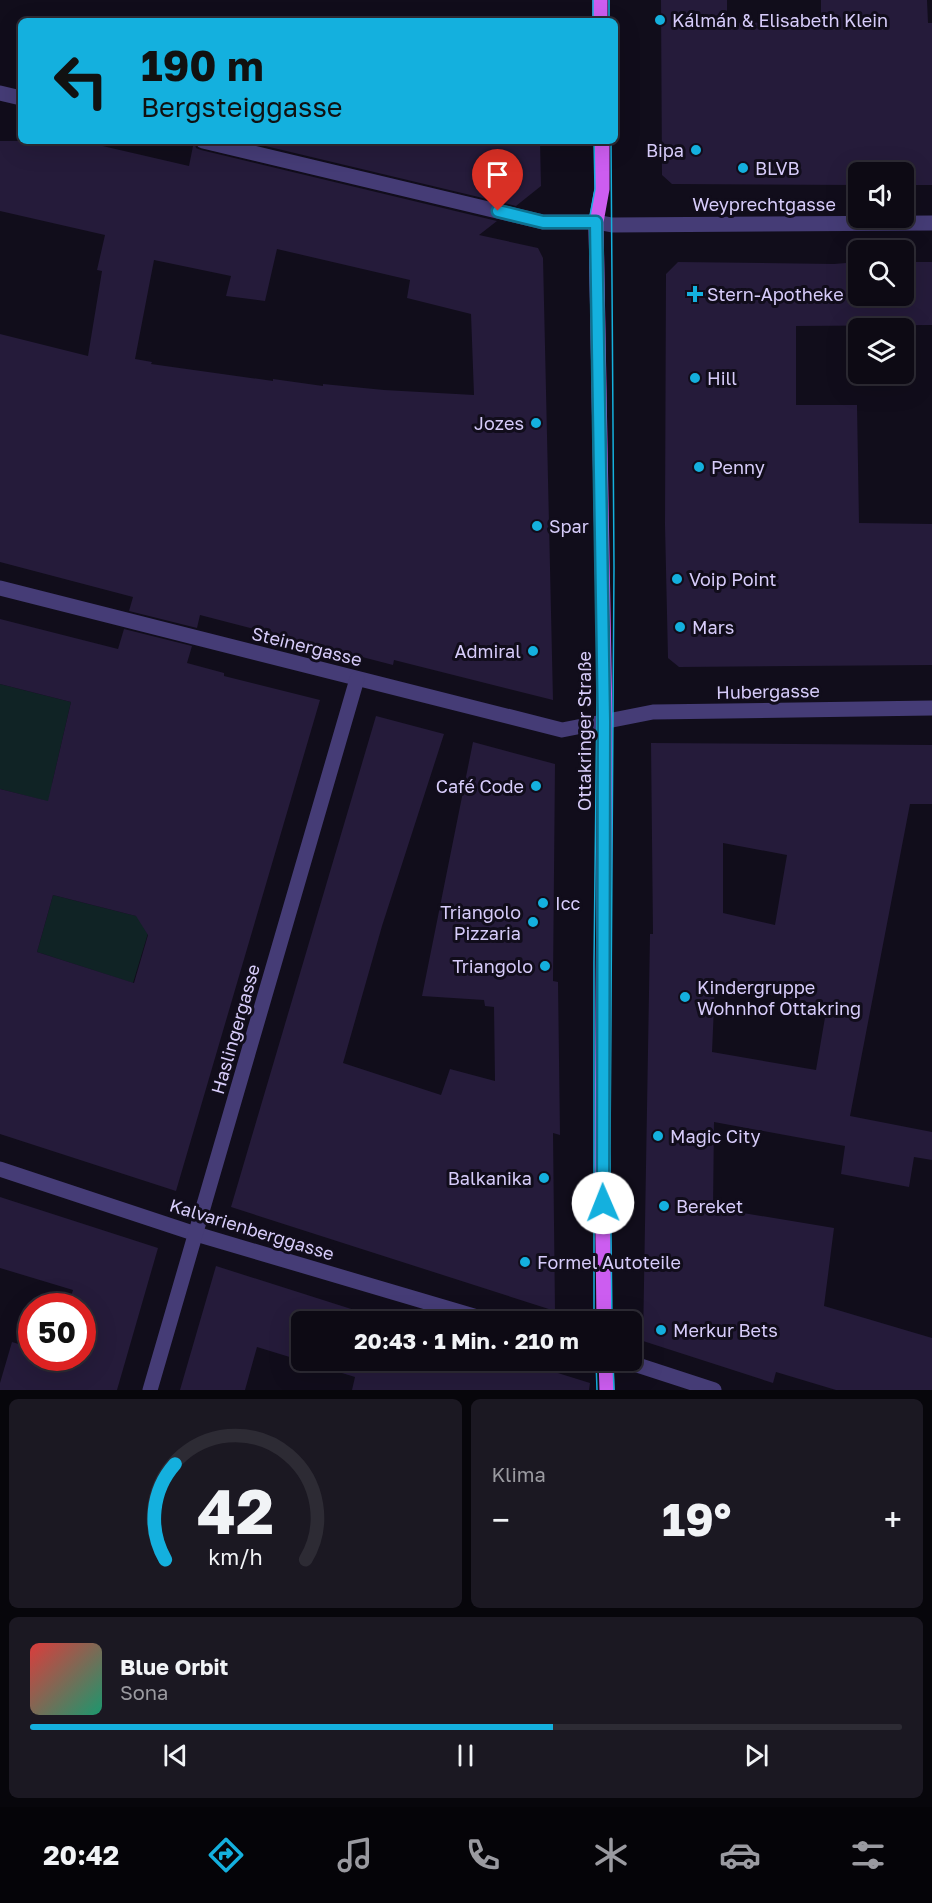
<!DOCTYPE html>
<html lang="de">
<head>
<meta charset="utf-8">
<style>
	:root { --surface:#0d0a14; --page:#1b1822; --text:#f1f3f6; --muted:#9a9aa0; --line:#2d2b34; --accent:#14b0de }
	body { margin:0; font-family:"Golos Text",sans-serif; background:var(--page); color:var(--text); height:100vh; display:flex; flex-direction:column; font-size:22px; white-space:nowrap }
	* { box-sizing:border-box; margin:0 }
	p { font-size:20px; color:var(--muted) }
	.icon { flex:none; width:33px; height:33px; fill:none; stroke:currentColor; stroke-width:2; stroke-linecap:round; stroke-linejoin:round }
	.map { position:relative; height:1390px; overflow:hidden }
	.side { display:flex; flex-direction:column; gap:9px; padding:9px; background:#07060b; flex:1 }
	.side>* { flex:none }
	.top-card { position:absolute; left:18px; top:18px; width:600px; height:126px; border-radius:9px; box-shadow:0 6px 24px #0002,0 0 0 2px var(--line); background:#14b0de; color:#111; overflow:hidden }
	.controls { position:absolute; left:848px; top:162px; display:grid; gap:12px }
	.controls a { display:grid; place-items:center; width:66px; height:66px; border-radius:9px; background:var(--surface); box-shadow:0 6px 24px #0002,0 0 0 2px var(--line); font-size:30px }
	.speed { position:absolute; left:18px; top:1293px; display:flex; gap:12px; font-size:30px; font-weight:700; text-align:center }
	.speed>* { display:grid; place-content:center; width:78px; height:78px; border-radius:50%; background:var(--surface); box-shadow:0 6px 24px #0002,0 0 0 2px var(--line); line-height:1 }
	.speed .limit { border:9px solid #d22; background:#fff; color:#111 }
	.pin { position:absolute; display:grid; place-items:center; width:51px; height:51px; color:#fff; margin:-62px -26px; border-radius:50% 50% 50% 0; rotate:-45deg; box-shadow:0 0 6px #0007 }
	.pin .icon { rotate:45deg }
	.me { position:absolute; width:66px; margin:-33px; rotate:359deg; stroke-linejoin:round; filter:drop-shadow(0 0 4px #0008) }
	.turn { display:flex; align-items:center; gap:21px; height:126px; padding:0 24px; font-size:27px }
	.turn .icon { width:78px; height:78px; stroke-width:2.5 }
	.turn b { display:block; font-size:42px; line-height:51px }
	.big { font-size:45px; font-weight:700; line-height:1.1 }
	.side .tile { flex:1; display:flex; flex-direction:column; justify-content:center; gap:9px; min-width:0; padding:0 21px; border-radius:9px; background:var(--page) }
	.side .dial { align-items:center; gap:0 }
	.dial svg { height:156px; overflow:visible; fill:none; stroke:var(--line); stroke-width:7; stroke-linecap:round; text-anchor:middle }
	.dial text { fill:var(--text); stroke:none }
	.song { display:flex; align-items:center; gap:18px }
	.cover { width:72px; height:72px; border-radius:9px; background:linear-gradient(135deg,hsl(0 70% 55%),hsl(160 70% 35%)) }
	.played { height:6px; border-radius:3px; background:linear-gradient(90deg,var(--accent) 60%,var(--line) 60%) }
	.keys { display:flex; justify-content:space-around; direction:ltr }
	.heat { display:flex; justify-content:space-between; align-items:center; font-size:33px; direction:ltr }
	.side .tiles { flex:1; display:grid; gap:9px; grid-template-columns:1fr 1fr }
	.tile:last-child { grid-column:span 2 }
	.trip { position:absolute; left:291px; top:1311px; width:351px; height:60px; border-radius:9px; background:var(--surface); box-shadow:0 6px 24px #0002,0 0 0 2px var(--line); font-weight:700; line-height:60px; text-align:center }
	.tab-bar { display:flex; height:96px; justify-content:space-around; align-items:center; background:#050408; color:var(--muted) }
	.tab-bar .icon { width:42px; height:42px }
	.tab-bar .active { color:var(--accent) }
	.tab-bar b { font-size:27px; color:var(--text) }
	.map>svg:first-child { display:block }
	.green { fill:#102325 }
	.building { fill:#251b3a; fill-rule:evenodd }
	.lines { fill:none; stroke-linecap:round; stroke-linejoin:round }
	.minor { stroke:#453c76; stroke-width:15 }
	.major { stroke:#cc5df0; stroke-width:15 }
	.tram { stroke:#14b0de; stroke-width:1.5 }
	.route-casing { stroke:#0d7290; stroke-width:15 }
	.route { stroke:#14b0de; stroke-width:10 }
	.poi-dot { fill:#14b0de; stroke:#110d1b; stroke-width:2 }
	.labels { text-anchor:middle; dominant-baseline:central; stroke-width:6; stroke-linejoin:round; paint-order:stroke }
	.poi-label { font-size:18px; fill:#d7ccfa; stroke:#110d1b; text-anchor:start }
	.street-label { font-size:18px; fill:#d7ccfa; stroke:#110d1b }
</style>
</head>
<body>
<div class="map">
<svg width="932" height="1390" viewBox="0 0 932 1390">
	<rect width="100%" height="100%" fill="#110d1b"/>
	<g class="green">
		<polygon points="0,684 71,702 52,784 77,809 0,789"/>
		<polygon points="53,895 152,920 133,983 37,952"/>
	</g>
	<g class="building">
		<polygon points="661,0 727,0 727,23 821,22 821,0 927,0 928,23 932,23 932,185 903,185 903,172 858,172 858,185 672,184 662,175"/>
		<path d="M0,141H81L189,166L194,141L196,148L201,150L497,221L479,235L538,248L543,258L553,700L394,660L393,665L200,615L197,628L129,611L133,597L0,562V334L88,356L102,271L97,270L105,235L0,211ZM277,249L410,280L407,298L471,314L474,395L384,390L323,384V386L273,379V381L151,364L152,362L135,359L154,260L231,276L226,296L265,301Z"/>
		<polygon points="245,141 540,141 541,186 516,206"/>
		<polygon points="678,262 834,264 858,262 858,296 903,296 903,262 932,262 932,325 796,326 796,405 857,405 859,523 932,524 932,665 679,667 668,658 665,525 666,274"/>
		<path d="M0,619L118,649L124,629L192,646L187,663L224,673V676L320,700L176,1191L0,1134V789L48,801L71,702L0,684ZM53,895L136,916L148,935L134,983L37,952Z"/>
		<polygon points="376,716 444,734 382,926 343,1063 441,1095 450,1069 495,1081 494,1007 485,1006 484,1000 422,996 473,742 555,764 553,981 558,982 560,1135 553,1133 555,1311 231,1207"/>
		<path d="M651,743L932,745V804H910L850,1116L932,1132V1160L914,1157L909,1187L841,1174L845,1146L714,1122L713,1208L834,1228L824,1306L932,1338V1390H836L776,1372L773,1383L643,1341L650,934H653ZM723,843L787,855L775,925L723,913ZM715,984L827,1006L816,1070L712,1052Z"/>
		<polygon points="0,1197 158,1248 117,1390 0,1390 0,1383 12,1342 32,1348 32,1358 82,1358 82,1306 68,1306 73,1290 0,1268"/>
		<polygon points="216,1266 392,1322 302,1322 302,1360 516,1360 590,1383 589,1390 352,1390 355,1377 257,1347 245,1390 180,1390"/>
	</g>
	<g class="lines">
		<g class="minor">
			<polyline points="0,93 21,98"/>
			<polyline points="203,141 543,222 596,222 612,225 932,223"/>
			<polyline points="0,588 562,730 653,712 932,708"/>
			<polyline points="0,1169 196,1234 494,1322"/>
			<polyline points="622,1360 714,1390"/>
			<polyline points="150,1390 357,679"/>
		</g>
		<g class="major">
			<polyline points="600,0 600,21"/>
			<polyline points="602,141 602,189 596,222 605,721 602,1158 604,1322"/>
			<polyline points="606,1360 607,1390"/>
		</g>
		<g class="tram">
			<polyline points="593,0 593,21"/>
			<polyline points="609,0 609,21"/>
			<polyline points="611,141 614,567 610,1152 612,1322"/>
			<polyline points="594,1322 594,963 598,607 596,297 589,221 595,189 594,141"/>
			<polyline points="596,1360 597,1390"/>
			<polyline points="613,1360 614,1390"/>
		</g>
	</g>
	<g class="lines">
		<g class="route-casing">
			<polyline id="route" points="498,211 543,222 596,222 604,721 603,1203"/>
		</g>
		<use href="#route" class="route"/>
	</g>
	<g class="poi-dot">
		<circle cx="660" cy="20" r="6"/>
		<circle cx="696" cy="150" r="6"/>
		<circle cx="743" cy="168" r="6"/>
		<path d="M692 285h6v6h6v6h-6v6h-6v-6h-6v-6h6z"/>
		<circle cx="695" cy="378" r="6"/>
		<circle cx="536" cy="423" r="6"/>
		<circle cx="699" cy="467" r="6"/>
		<circle cx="537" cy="526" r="6"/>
		<circle cx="677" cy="579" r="6"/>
		<circle cx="680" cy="627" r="6"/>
		<circle cx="533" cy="651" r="6"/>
		<circle cx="536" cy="786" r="6"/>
		<circle cx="543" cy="903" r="6"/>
		<circle cx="533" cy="922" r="6"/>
		<circle cx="545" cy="966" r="6"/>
		<circle cx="685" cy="997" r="6"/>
		<circle cx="658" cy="1136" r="6"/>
		<circle cx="544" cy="1178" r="6"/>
		<circle cx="664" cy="1206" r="6"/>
		<circle cx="525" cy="1262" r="6"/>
		<circle cx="661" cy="1330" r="6"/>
	</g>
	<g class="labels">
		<g class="poi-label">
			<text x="672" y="20">Kálmán &amp; Elisabeth Klein</text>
			<text x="684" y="150" text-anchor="end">Bipa</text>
			<text x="755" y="168">BLVB</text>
			<text x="707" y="294">Stern-Apotheke</text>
			<text x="707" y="378">Hill</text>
			<text x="524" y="423" text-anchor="end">Jozes</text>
			<text x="711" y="467">Penny</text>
			<text x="549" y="526">Spar</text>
			<text x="689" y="579">Voip Point</text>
			<text x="692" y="627">Mars</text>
			<text x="521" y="651" text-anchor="end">Admiral</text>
			<text x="524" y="786" text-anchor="end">Café Code</text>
			<text x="555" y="903">Icc</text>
			<text x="521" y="912" text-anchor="end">Triangolo<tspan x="521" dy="21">Pizzaria</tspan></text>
			<text x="533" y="966" text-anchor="end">Triangolo</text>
			<text x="697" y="987">Kindergruppe<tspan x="697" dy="21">Wohnhof Ottakring</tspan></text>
			<text x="670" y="1136">Magic City</text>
			<text x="532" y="1178" text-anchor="end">Balkanika</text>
			<text x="676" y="1206">Bereket</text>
			<text x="537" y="1262">Formel Autoteile</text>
			<text x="673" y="1330">Merkur Bets</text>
		</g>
		<g class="street-label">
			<text x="764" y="204">Weyprechtgasse</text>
			<text transform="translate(307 646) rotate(14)">Steinergasse</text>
			<text transform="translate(768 691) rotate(-1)">Hubergasse</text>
			<text transform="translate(584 731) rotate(-90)">Ottakringer Straße</text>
			<text transform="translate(235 1029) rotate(-74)">Haslingergasse</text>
			<text transform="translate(252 1229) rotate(17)">Kalvarienberggasse</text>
		</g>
	</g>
</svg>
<div class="controls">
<a><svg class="icon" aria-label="sound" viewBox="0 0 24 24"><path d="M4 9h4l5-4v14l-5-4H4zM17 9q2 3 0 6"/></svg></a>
<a><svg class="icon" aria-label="search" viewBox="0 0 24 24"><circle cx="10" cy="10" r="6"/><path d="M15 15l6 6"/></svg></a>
<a><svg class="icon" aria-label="layers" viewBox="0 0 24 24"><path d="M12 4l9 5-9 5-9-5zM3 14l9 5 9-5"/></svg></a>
</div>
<div class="speed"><div class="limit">50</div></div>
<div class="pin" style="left:498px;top:211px;background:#d93025"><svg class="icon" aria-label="arrive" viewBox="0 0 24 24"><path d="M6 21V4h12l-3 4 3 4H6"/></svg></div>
<svg class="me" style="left:603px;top:1203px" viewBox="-20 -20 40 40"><circle r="19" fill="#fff"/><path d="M0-13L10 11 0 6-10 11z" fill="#14b0de"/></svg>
<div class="trip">20:43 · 1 Min. · 210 m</div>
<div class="top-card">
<div class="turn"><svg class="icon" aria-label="left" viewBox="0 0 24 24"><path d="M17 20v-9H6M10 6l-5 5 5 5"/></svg><div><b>190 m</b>Bergsteiggasse</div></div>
</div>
</div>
<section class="side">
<div class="tiles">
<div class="tile dial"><svg viewBox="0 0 100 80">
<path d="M14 69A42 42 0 1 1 86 69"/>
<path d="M14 69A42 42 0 0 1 19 20" stroke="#14b0de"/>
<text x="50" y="56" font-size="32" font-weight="700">42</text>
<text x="50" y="72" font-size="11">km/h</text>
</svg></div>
<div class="tile"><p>Klima</p>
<div class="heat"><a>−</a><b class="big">19°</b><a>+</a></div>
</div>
<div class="tile">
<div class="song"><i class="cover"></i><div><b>Blue Orbit</b><p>Sona</p></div></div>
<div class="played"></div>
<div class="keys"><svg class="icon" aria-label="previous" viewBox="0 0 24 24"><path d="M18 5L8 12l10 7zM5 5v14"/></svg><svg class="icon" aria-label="pause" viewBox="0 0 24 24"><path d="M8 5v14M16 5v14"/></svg><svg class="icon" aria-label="next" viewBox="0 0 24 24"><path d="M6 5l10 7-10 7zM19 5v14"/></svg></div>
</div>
</div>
</section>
<nav class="tab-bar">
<b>20:42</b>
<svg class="icon active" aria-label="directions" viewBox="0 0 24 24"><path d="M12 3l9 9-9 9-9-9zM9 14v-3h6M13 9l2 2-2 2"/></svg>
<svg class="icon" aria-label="music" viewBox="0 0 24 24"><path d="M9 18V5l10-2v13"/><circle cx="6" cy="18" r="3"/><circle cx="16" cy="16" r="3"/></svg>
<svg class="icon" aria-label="phone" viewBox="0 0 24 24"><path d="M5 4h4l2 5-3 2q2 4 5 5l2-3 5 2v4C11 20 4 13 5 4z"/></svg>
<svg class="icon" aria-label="climate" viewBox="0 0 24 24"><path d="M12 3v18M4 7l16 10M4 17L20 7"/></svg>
<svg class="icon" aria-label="car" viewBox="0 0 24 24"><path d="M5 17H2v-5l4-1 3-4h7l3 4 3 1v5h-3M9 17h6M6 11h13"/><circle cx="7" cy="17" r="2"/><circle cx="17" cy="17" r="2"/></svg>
<svg class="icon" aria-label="filters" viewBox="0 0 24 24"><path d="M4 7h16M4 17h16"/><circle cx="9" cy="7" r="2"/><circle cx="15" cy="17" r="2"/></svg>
</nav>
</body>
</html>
